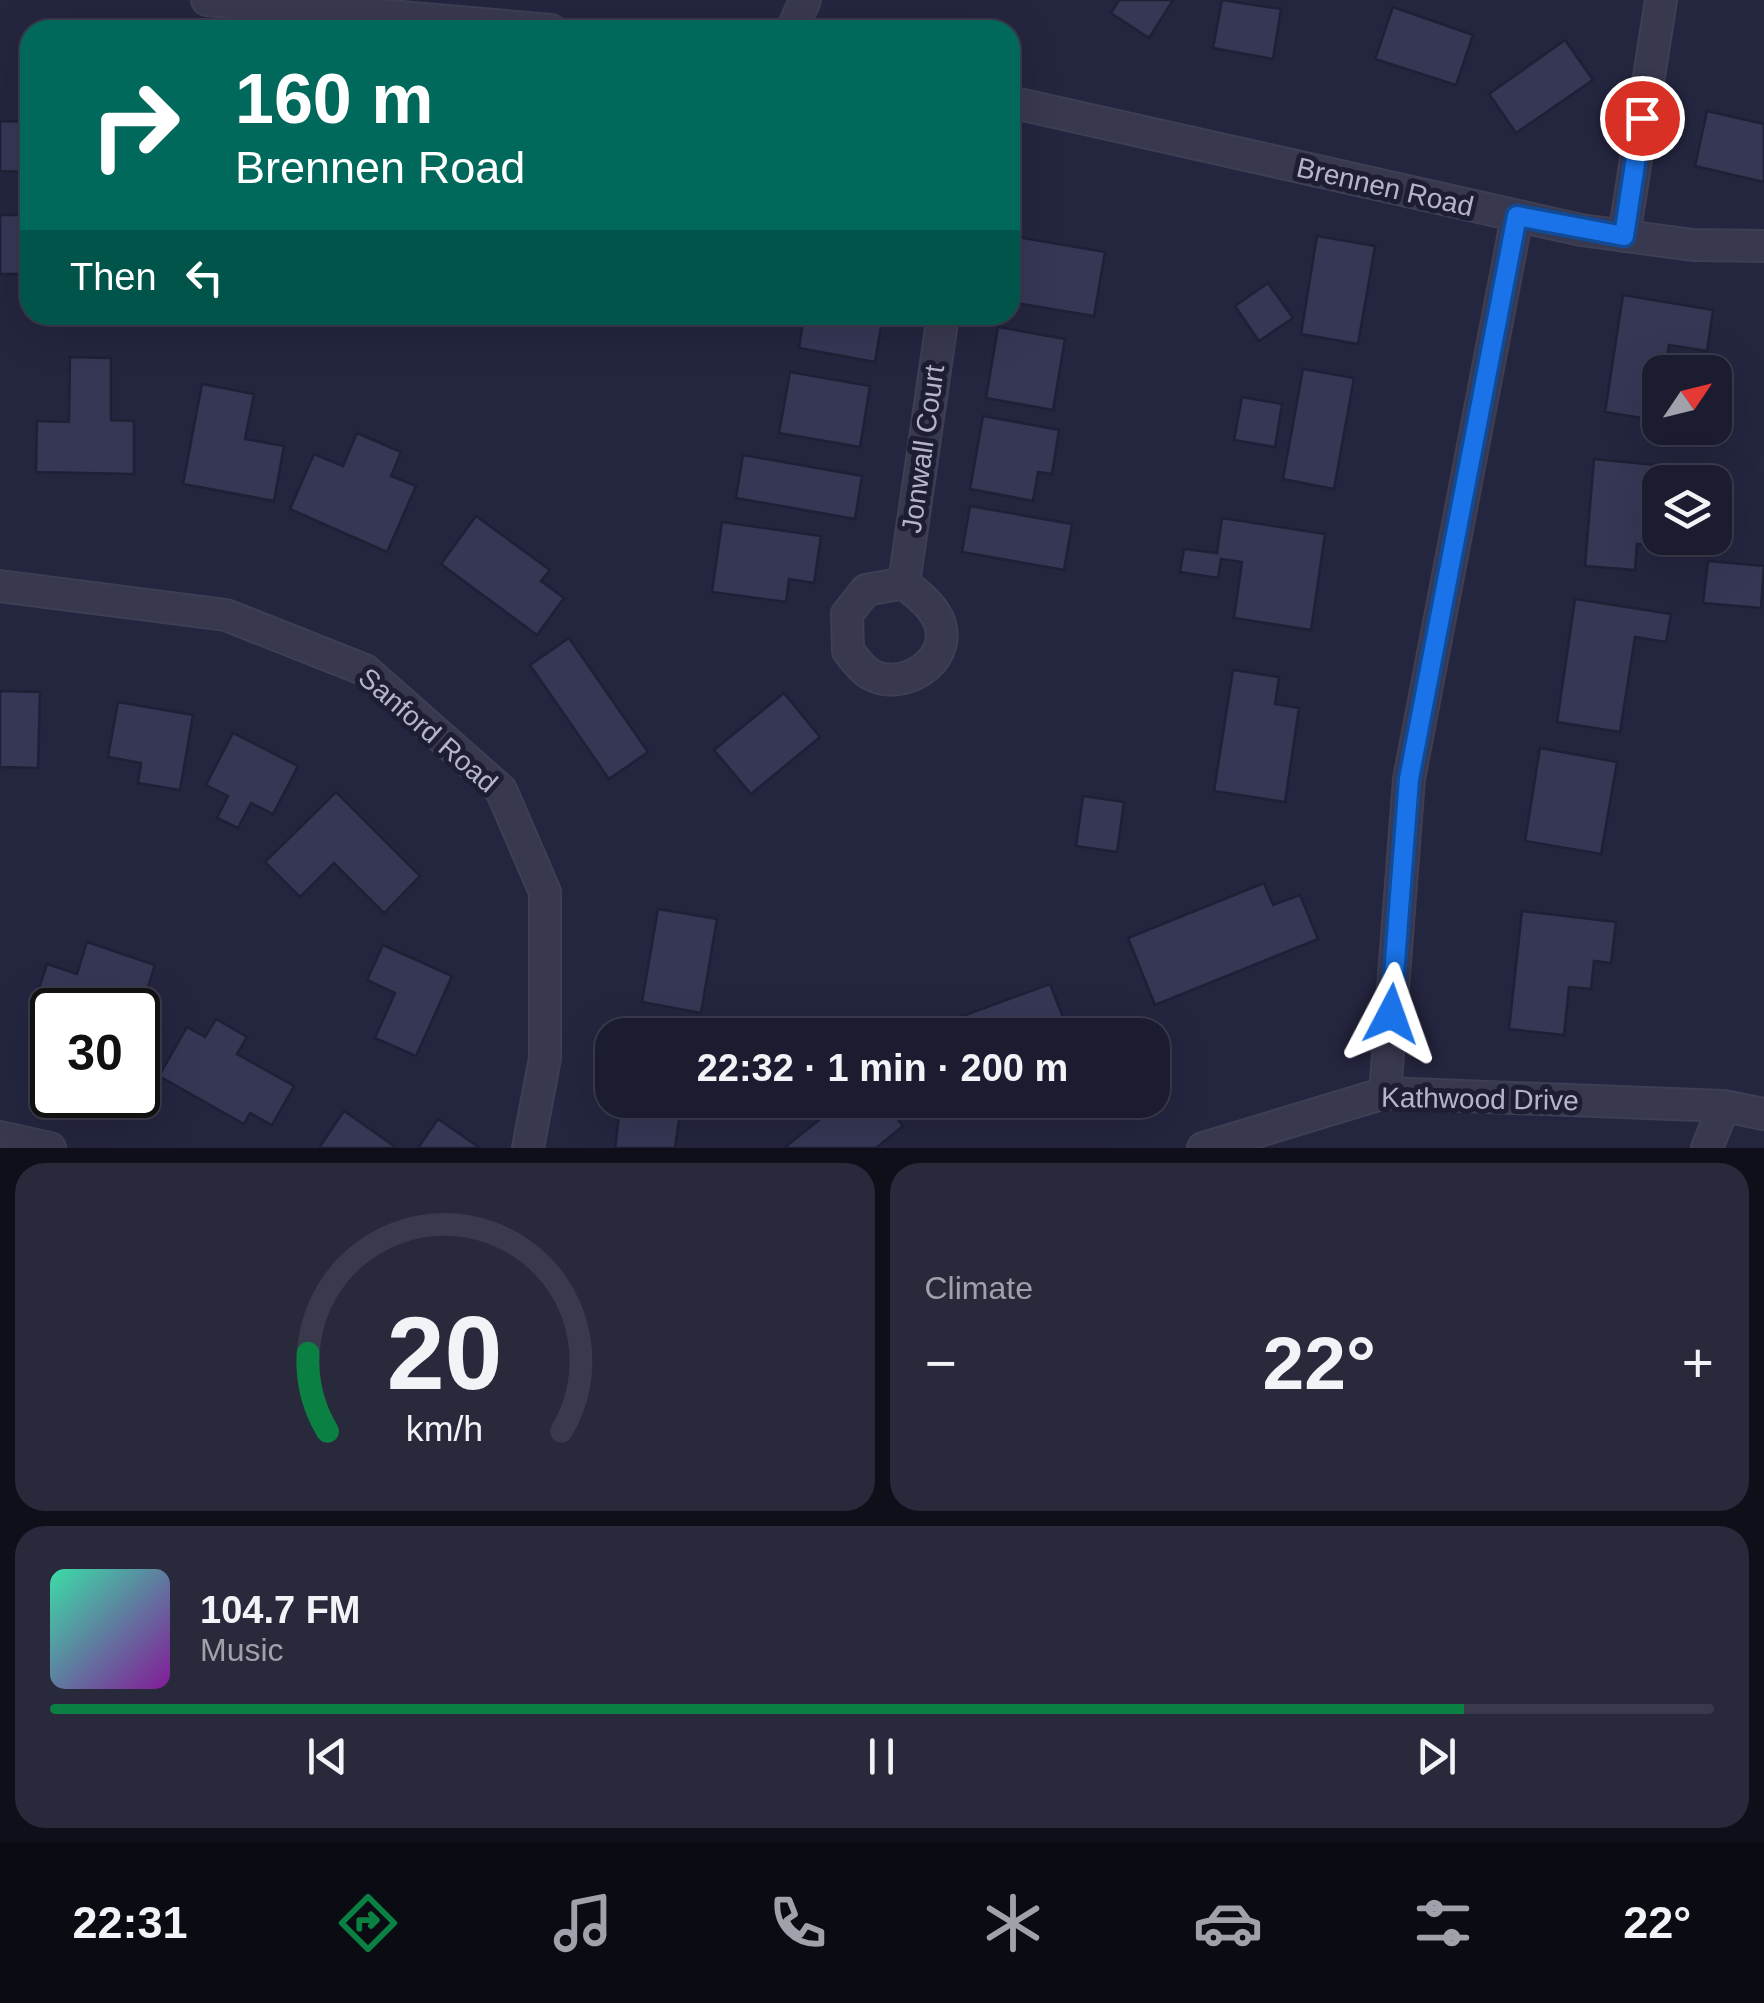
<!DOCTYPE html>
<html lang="en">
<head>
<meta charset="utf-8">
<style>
	:root { --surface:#1b1c2f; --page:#28293b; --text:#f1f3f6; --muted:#a0a1aa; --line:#393a4b; --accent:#0b8043 }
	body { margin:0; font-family:Helvetica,sans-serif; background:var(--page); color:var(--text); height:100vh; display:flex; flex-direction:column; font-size:38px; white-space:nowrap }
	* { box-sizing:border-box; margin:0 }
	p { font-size:32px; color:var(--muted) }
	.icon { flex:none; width:55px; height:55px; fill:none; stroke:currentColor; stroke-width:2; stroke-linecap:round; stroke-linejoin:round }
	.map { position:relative; height:1148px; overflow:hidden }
	.panel { display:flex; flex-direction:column; gap:15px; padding:15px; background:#0f0f1a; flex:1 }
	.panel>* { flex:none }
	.top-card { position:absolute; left:20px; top:20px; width:1000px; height:305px; border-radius:30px; box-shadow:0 10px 40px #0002,0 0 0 2px var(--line); background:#00695c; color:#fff; overflow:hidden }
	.needle { width:65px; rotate:55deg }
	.buttons { position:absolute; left:1642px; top:355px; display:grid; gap:20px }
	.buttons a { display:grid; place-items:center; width:90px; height:90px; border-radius:20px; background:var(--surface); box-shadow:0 10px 40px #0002,0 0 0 2px var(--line); font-size:50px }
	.speed { position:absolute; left:30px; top:988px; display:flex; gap:20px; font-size:50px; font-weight:700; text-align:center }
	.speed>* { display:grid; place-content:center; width:130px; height:130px; border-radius:50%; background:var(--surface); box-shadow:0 10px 40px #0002,0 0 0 2px var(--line); line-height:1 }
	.speed .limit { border:5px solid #111; border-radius:15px; background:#fff; color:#111 }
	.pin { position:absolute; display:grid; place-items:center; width:85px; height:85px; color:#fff; margin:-42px; border:5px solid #fff; border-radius:50%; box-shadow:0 2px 10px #0007 }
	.me { position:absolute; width:110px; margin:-55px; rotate:4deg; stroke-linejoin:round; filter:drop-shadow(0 0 8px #0008) }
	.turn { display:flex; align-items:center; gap:35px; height:210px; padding:0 50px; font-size:45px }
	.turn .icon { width:130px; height:130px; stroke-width:2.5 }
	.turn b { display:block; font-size:70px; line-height:85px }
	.then { display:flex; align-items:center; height:95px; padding:0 50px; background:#0003; gap:20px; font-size:38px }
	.big { font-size:75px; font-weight:700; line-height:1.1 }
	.panel .widget { flex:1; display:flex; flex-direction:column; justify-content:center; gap:15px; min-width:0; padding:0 35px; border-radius:30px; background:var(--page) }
	.panel .dial { align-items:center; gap:0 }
	.dial svg { height:260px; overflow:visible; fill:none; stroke:var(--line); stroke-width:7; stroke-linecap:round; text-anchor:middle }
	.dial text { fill:var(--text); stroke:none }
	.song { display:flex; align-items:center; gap:30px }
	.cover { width:120px; height:120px; border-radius:15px; background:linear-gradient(135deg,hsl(160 70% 55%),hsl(290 70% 35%)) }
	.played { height:10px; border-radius:5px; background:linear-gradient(90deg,var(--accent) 85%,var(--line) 85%) }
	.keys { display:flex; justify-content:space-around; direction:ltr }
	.heat { display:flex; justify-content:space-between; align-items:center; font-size:55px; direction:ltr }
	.panel .tiles { flex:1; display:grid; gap:15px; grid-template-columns:1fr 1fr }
	.widget:last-child { grid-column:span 2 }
	.trip { position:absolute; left:595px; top:1018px; width:575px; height:100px; border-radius:30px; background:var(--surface); box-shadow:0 10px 40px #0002,0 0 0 2px var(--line); font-weight:700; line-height:100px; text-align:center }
	.tab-bar { display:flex; height:160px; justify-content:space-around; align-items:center; background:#0b0b13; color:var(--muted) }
	.tab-bar .icon { width:70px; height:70px }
	.tab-bar .active { color:var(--accent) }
	.tab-bar b { font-size:45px; color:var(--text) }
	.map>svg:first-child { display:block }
	.building { fill:#363755; stroke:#1f2036; stroke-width:2.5 }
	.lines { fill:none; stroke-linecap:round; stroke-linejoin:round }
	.minor-casing { stroke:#3e3f55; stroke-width:34 }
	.minor { stroke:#38394f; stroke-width:30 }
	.route-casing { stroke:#114b97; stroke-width:25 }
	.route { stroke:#1a73e8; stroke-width:18 }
	.labels { text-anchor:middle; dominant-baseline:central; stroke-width:10; stroke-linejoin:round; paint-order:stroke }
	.street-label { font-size:28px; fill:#b4b4ca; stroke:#1d1d34 }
</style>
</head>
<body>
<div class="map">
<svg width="1764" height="1148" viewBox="0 0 1764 1148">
	<rect width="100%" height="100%" fill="#24253f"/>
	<g class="building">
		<polygon points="1119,0 1173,0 1149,38 1111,13"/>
		<polygon points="1222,0 1281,9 1273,59 1213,48"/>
		<polygon points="1393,7 1473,35 1456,85 1375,59"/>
		<polygon points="1565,40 1593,80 1516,133 1489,94"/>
		<polygon points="30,95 30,172 0,171 0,121 29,122"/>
		<polygon points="1707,111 1764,124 1764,182 1695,166"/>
		<polygon points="0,215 30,215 30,252 23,252 23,274 0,274"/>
		<polygon points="1011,236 1105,252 1094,316 1010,302"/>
		<polygon points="1317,236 1375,246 1358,344 1301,334"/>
		<polygon points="1268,283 1293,318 1259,341 1235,306"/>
		<polygon points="1623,295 1713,310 1707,351 1669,345 1665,372 1660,372 1660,421 1605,412"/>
		<polygon points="804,315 883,315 875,362 799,348"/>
		<polygon points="998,327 1065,339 1053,410 986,398"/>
		<polygon points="70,357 111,358 111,420 134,421 134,474 36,472 37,421 69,422"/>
		<polygon points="1303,369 1354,378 1334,489 1283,479"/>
		<polygon points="790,372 870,386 860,447 779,433"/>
		<polygon points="202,384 254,394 245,439 284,446 274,501 183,484"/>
		<polygon points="1242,397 1282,404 1275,447 1234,440"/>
		<polygon points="983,416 1059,430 1052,474 1038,472 1033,501 970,489"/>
		<polygon points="357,433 401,452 391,476 416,486 387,552 290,509 314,454 343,466"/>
		<polygon points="743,455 862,476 855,519 736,498"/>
		<polygon points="1594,459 1666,466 1665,482 1660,482 1660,538 1682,538 1681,549 1637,544 1635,570 1585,566"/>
		<polygon points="970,506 1072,524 1064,570 962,552"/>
		<polygon points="476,516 550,570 541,581 564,598 537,635 441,564"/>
		<polygon points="1222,518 1325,534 1311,630 1234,618 1242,562 1221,559 1218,578 1180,572 1184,549 1217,553"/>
		<polygon points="722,522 821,536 814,583 789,579 786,602 712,592"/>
		<polygon points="1708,561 1764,566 1761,608 1703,603"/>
		<polygon points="1575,599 1671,614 1666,642 1635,637 1620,732 1557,722"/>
		<polygon points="569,638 648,752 609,779 530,665"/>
		<polygon points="1233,670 1279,677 1275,704 1299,708 1285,802 1214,791"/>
		<polygon points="0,691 40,692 38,768 0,767"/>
		<polygon points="784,693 820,737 751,794 714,750"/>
		<polygon points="118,702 193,715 180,790 138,783 141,763 108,757"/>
		<polygon points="233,733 298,766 273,814 251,803 238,828 217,818 228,796 206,785"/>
		<polygon points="1540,748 1617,762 1601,854 1525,841"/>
		<polygon points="336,792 420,876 384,913 334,863 300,897 265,862"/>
		<polygon points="1083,796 1124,802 1117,852 1076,846"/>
		<polygon points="1264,883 1273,905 1300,895 1318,939 1155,1005 1128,938"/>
		<polygon points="658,909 717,919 701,1013 642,1002"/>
		<polygon points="1522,911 1616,922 1611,963 1594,961 1591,989 1569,987 1564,1035 1509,1029"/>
		<polygon points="87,942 155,965 138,1018 138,1010 52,1010 52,1023 30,1016 47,964 77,974"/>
		<polygon points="383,945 452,976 416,1056 375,1038 395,993 367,980"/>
		<polygon points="1050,984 1070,1035 933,1035 930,1028"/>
		<polygon points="216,1019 247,1037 237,1054 294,1086 272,1125 250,1113 244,1124 159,1076 187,1027 205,1037"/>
		<polygon points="621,1100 682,1100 675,1148 615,1148"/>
		<polygon points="844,1100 882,1100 903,1126 876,1148 784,1148"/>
		<polygon points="344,1111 397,1148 319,1148"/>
		<polygon points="438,1119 480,1148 418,1148"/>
	</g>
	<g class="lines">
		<g class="minor-casing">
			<g id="minor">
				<polyline points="207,0 551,30"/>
				<polyline points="792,30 805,0"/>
				<polyline points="1010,102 1581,230 1693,245 1764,246"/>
				<polyline points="1624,236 1661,0"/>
				<path d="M904,583C918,595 934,606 940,624C952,661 902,693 870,674C862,670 854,658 848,651L847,614L866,590Z"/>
				<polyline points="904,583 943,315"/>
				<polyline points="0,586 226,615 365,670 501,790 545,892 545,1058 528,1148"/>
				<polyline points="1385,1093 1409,779 1517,217"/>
				<polyline points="0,1137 50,1148"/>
				<polyline points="1203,1148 1385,1093 1724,1106 1764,1114"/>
				<polyline points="1707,1148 1724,1106"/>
			</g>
		</g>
		<use href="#minor" class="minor"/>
	</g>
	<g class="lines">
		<g class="route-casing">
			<polyline id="route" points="1391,1014 1409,779 1517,216 1624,236 1642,118"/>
		</g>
		<use href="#route" class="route"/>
	</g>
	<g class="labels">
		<g class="street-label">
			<text transform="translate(1385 187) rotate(13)">Brennen Road</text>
			<text transform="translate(923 449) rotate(-82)">Jonwall Court</text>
			<text transform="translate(428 730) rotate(41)">Sanford Road</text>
			<text transform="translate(1480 1099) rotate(1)">Kathwood Drive</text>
		</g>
	</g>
</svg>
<div class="buttons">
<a><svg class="needle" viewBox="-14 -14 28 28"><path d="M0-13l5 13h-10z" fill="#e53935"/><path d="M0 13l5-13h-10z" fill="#a0a1aa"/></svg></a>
<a><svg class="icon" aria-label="layers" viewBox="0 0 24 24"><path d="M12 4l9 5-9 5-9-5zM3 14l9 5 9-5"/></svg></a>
</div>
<div class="speed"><div class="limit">30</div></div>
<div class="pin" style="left:1642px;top:118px;background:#d93025"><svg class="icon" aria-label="arrive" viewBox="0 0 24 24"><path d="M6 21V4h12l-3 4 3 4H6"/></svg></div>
<svg class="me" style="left:1391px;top:1014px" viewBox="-20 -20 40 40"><path d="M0-17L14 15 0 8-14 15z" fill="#1a73e8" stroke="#fff" stroke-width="4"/></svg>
<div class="trip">22:32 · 1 min · 200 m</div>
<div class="top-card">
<div class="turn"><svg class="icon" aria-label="right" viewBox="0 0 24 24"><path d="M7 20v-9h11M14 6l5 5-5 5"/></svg><div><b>160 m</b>Brennen Road</div></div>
<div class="then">Then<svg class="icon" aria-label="left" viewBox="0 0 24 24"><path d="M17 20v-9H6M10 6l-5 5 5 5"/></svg></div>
</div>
</div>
<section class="panel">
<div class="tiles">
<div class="widget dial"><svg viewBox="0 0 100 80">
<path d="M14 69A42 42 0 1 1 86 69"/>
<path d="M14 69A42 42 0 0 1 8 45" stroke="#0b8043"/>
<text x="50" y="56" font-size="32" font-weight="700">20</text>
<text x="50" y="72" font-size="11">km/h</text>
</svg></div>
<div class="widget"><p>Climate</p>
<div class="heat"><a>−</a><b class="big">22°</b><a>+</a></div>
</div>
<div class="widget">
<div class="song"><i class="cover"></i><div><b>104.7 FM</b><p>Music</p></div></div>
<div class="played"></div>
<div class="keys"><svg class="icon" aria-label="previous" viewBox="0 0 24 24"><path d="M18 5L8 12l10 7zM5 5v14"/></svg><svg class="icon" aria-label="pause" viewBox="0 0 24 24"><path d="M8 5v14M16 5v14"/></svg><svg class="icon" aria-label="next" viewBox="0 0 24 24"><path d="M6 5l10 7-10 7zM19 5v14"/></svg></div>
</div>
</div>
</section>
<nav class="tab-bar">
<b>22:31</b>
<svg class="icon active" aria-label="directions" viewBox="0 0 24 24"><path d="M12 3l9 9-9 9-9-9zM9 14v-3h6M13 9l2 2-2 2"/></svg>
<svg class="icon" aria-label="music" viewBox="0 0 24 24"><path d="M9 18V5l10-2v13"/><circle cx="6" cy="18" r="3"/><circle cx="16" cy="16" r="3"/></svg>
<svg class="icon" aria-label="phone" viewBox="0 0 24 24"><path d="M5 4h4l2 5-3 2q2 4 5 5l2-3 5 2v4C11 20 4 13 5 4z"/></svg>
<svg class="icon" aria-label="climate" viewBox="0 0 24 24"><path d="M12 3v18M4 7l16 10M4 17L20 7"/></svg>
<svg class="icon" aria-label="car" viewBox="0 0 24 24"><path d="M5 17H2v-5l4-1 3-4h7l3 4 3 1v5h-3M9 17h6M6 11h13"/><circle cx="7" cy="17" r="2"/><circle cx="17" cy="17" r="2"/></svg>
<svg class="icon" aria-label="filters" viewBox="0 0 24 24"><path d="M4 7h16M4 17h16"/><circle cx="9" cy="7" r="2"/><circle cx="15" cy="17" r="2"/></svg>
<b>22°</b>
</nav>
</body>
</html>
